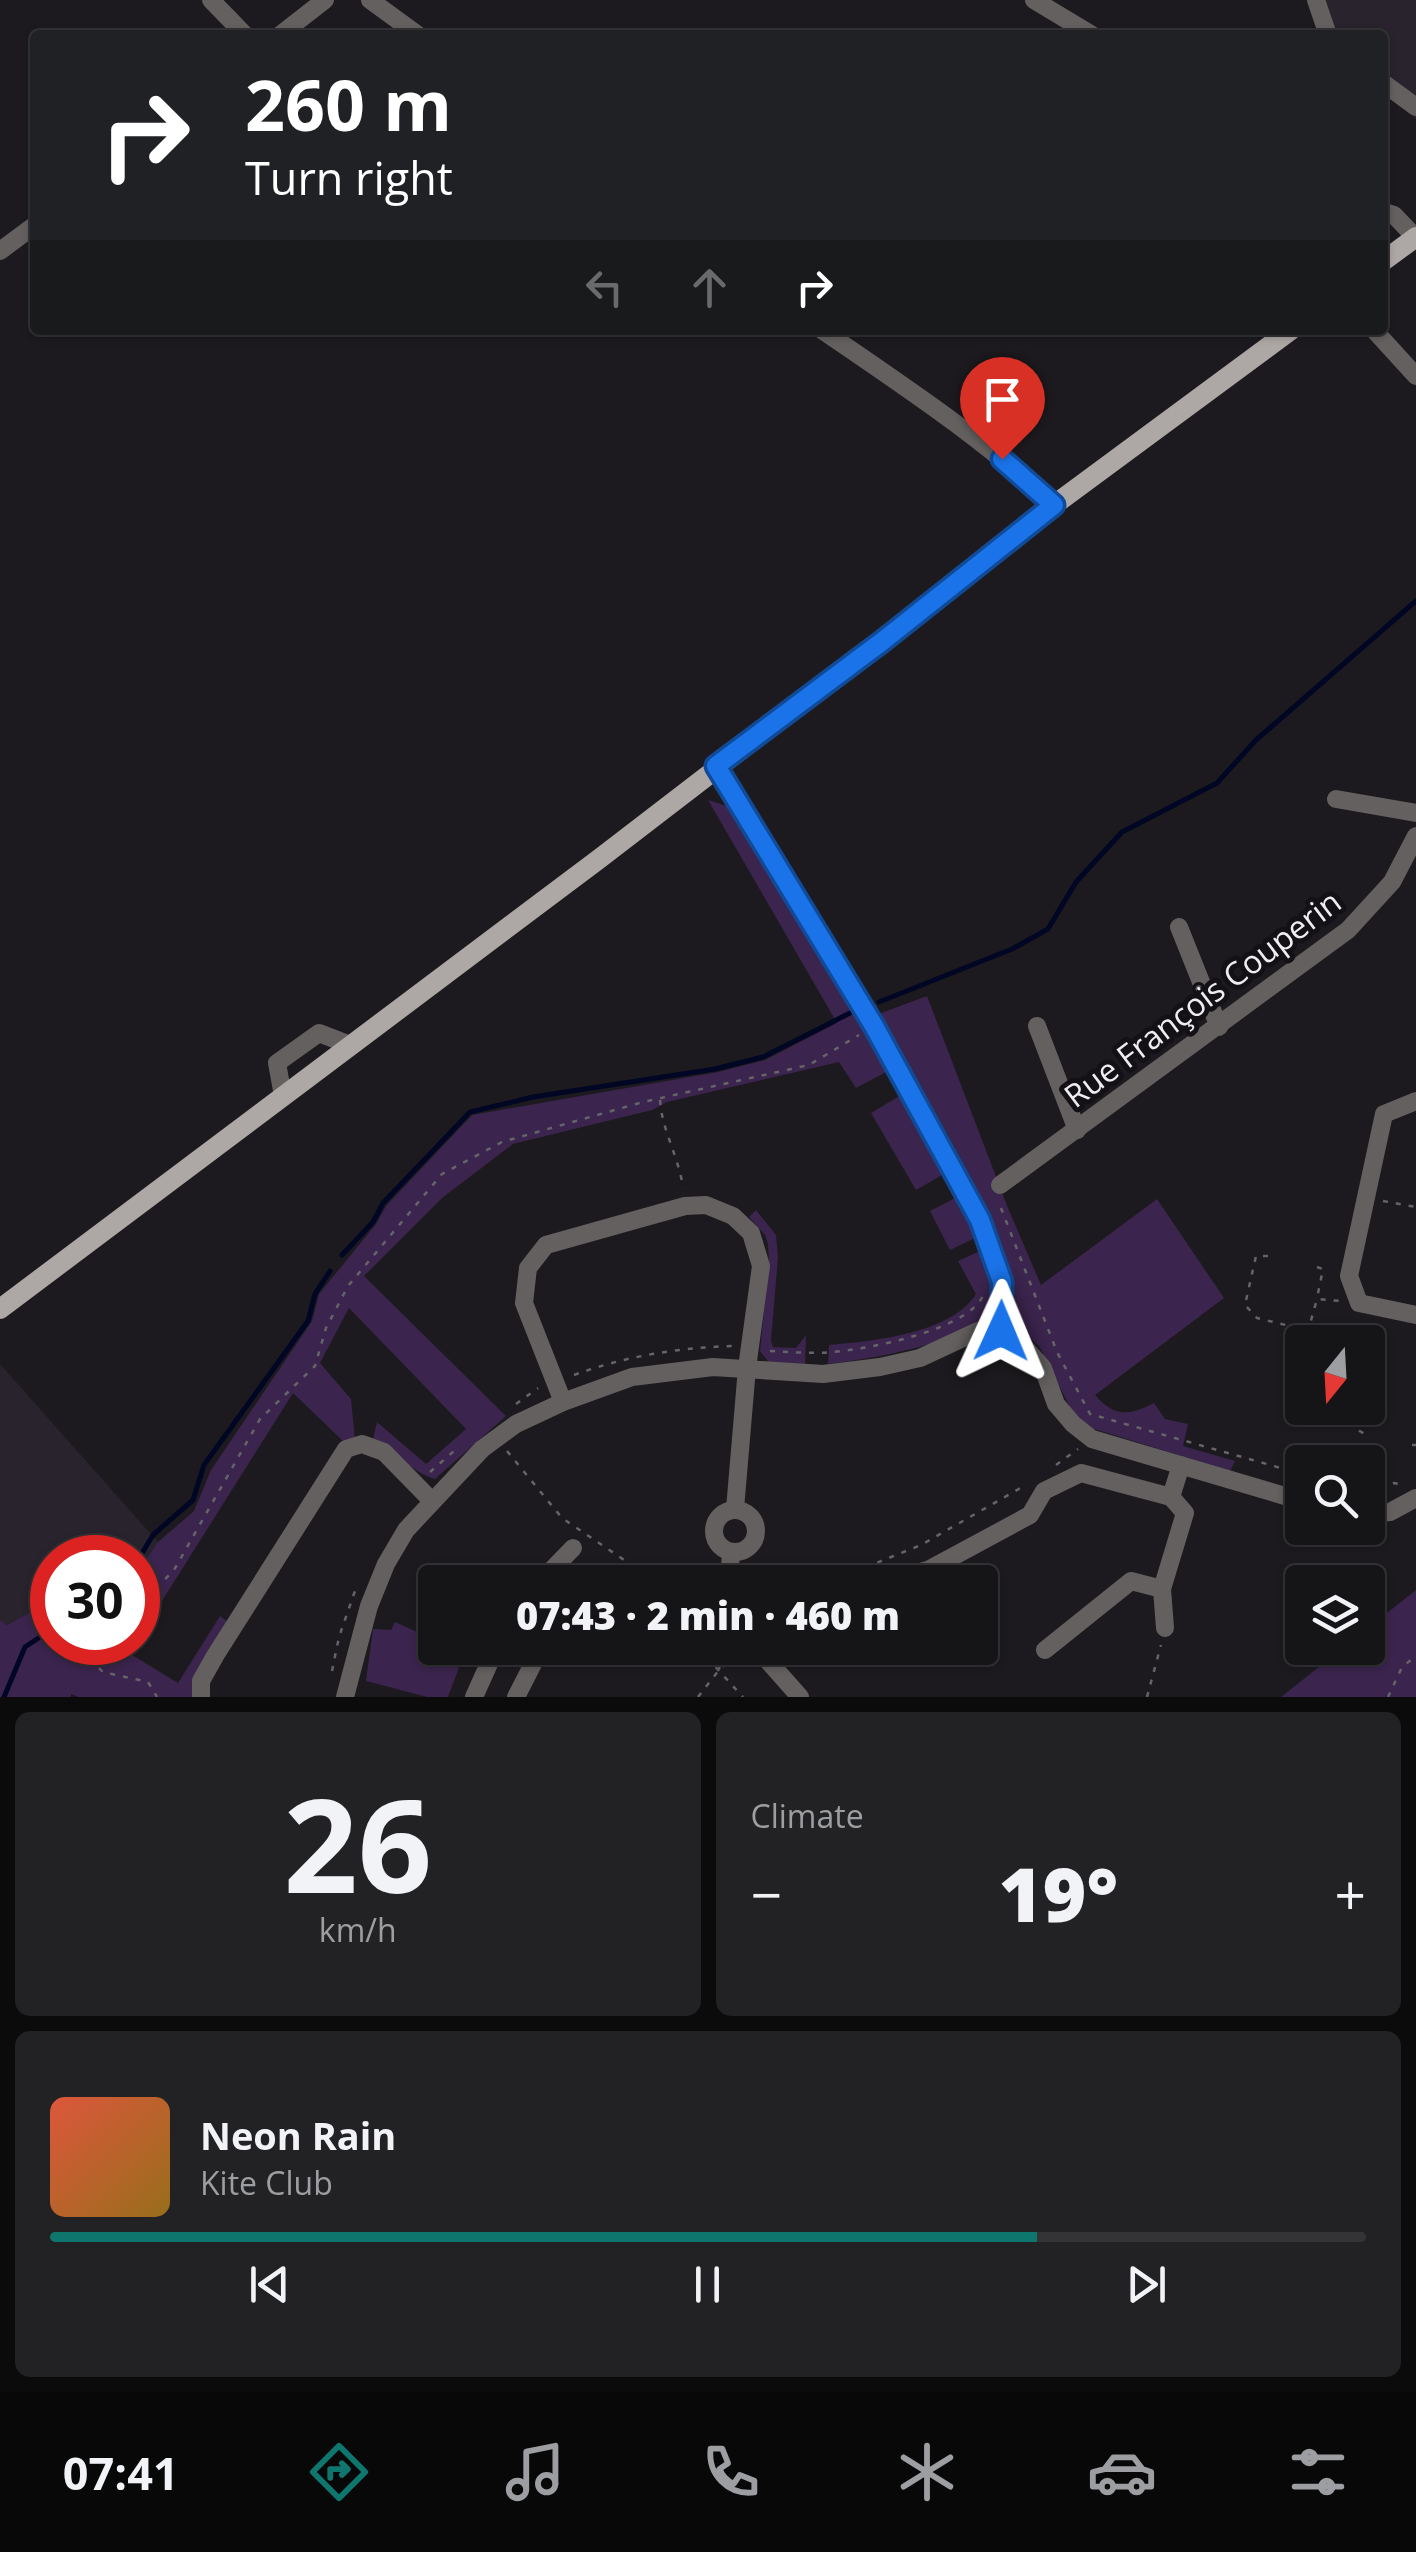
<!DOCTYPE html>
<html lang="en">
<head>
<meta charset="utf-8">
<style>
	:root { --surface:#151416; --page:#222123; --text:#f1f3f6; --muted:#9d9ea1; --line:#343335; --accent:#0f766e }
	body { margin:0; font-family:"Open Sans",sans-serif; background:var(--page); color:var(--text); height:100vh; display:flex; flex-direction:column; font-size:38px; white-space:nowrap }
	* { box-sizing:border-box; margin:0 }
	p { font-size:32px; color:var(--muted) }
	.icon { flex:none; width:55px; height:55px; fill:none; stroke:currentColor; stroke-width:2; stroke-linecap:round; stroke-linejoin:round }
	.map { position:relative; height:1697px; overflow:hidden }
	.drawer { display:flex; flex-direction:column; gap:15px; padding:15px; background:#0c0b0c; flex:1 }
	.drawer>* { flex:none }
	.hud { position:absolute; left:30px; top:30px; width:1358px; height:305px; border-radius:10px; box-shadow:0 2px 8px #0004,0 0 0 2px var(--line); background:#202124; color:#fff; overflow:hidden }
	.needle { width:65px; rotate:198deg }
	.controls { position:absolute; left:1285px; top:1325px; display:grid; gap:20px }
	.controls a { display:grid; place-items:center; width:100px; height:100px; border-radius:10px; background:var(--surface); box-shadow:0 2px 8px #0004,0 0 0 2px var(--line); font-size:50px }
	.speed { position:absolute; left:30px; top:1535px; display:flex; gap:20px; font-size:50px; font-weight:700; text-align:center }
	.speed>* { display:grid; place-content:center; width:130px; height:130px; border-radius:50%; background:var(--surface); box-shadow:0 2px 8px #0004,0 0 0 2px var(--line); line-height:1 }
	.speed .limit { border:15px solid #d22; background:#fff; color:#111 }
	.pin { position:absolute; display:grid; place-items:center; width:85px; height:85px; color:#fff; margin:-102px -42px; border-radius:50% 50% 50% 0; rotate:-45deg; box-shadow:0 0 10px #0007 }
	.pin .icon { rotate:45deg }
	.me { position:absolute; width:110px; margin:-55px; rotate:1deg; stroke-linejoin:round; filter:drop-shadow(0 0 8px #0008) }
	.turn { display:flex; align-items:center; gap:35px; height:210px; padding:0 50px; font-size:45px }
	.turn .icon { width:130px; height:130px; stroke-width:2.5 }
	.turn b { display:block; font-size:70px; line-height:85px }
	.lanes { display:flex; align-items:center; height:95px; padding:0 50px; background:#0003; justify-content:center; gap:50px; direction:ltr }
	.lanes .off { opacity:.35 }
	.big { font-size:75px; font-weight:800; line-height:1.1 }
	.drawer .card { flex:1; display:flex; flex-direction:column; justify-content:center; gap:15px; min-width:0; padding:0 35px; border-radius:15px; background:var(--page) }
	.drawer .dial { align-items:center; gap:0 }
	.dial b { font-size:130px; line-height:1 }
	.song { display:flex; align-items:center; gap:30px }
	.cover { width:120px; height:120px; border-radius:15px; background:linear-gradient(135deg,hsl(10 70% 55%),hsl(40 70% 35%)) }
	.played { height:10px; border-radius:5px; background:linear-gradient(90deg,var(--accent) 75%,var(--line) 75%) }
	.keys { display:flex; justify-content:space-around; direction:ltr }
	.heat { display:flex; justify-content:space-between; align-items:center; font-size:55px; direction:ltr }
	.drawer .tiles { flex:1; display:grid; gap:15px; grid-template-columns:1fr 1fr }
	.card:last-child { grid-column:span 2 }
	.trip { position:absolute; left:418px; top:1565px; width:580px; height:100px; border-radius:10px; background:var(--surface); box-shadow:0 2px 8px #0004,0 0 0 2px var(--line); font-weight:800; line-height:100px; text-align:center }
	.menu { display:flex; height:160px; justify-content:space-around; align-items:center; background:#080809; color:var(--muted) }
	.menu .icon { width:70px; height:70px }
	.menu .selected { color:var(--accent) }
	.menu b { font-size:45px; color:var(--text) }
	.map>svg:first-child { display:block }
	.built { fill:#28232c }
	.green { fill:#3b244d }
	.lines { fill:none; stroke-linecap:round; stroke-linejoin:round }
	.stream { stroke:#000624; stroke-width:5 }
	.path { stroke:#666468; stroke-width:2.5; stroke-dasharray:5 8; stroke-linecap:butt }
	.minor { stroke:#63605f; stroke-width:18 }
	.major { stroke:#ada7a5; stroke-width:20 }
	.route-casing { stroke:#114b97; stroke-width:25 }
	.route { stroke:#1a73e8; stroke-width:18 }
	.labels { text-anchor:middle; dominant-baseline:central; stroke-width:10; stroke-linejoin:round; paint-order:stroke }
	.street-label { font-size:32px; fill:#eeedf0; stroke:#131115 }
</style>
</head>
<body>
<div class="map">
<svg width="1416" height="1697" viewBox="0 0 1416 1697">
	<rect width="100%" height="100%" fill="#1c1a1e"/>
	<g class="built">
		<polygon points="1309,0 1416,0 1416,119 1383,94 1382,35 1324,35"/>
		<polygon points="0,1364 158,1542 138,1571 138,1558 52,1558 52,1600 7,1625 0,1620"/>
	</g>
	<g class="green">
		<path d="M708,800L727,806L888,1071L856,1088L839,1062L667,1102L652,1110L513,1144L442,1198L364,1276L506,1416L435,1479C411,1472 394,1451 373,1439L377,1422L426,1464L466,1429L349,1308L320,1363L351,1399L355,1440L345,1443L293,1393L138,1639V1571L158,1542L194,1511L211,1470L312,1321L319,1294L376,1224L386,1206L472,1115L718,1072L765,1060L837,1023Z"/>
		<path d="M927,996L1008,1208L1041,1285L1157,1199L1224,1298L1095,1395C1114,1417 1129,1416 1154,1403L1165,1419L1188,1424L1183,1446L1235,1461L1230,1471L1088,1427L1075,1417L1039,1346L1012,1323C1012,1308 1013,1291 1009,1277C984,1183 925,1097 876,1015Z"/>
		<polygon points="901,1095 944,1174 916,1190 871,1113"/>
		<polygon points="957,1197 975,1238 950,1250 930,1211"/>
		<polygon points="756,1210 776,1235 778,1258 771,1340 773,1347 796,1348 806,1335 805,1365 770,1364 760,1351 769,1263 768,1244 765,1235 749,1217"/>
		<path d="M978,1252C989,1271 1001,1289 990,1311C973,1343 863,1360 828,1364L829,1345C872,1341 951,1334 976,1294L958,1261Z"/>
		<polygon points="1416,1590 1416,1697 1281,1697 1343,1648 1368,1648 1368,1628"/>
		<polygon points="52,1600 52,1642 135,1643 129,1653 178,1683 220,1616 228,1622 193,1679 194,1697 78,1697 71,1694 71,1697 0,1697 0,1620 7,1625"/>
		<polygon points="395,1622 435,1640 435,1648 451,1648 464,1654 448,1697 427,1697 366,1681 373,1629 391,1630"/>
	</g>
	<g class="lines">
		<g class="stream">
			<polyline points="879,1002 1012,949 1048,929 1076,882 1122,832 1217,783 1256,740 1416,601"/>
			<polyline points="342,1255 373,1222 383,1203 470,1112 533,1097 715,1069 763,1057 850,1013"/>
			<polyline points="138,1560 153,1535 193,1500 204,1465 308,1321 315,1294 330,1271"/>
			<polyline points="4,1697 25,1647 52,1629"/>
		</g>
		<g class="path">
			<path d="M660,1100C662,1131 679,1157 683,1188"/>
			<polyline points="1383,1201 1416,1207"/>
			<polyline points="1001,1208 1057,1352 1090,1414 1302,1474"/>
			<polyline points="1268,1256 1256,1256 1245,1305 1257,1318 1302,1329"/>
			<polyline points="1317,1267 1323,1269 1317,1298"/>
			<path d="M770,1351C791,1352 812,1354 833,1352C869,1349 973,1329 984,1293"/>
			<polyline points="1368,1367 1377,1325"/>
			<path d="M574,1375C626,1356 677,1348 732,1346"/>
			<polyline points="1300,1379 1295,1374 1303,1329 1310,1324 1317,1299 1341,1301"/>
			<polyline points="516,1404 538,1388"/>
			<polyline points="1358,1408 1354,1428 1365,1434"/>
			<polyline points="1412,1445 1416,1445"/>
			<polyline points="507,1451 562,1518 633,1566 646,1582"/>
			<polyline points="1056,1465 1078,1449"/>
			<polyline points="430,1472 454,1451"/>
			<polyline points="1368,1491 1394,1483 1405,1485"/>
			<polyline points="829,1582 921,1545 1024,1486"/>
			<polyline points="138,1607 174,1570 260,1419 315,1366 326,1328 348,1286 442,1174 502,1142 643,1102 809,1065 859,1035"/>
			<polyline points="98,1642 84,1654 103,1672 148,1682 157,1697"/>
			<polyline points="698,1648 743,1697"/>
			<polyline points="719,1670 721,1648"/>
			<polyline points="332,1671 339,1637 356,1588"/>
			<polyline points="698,1697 719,1670 743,1648"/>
			<polyline points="1147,1697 1161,1645"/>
			<polyline points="1388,1697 1402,1667 1416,1656"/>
		</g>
		<g class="minor">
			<polyline points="211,0 245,35"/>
			<polyline points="370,0 418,35"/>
			<polyline points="1034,0 1092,35"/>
			<polyline points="1316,0 1328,35"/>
			<polyline points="280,35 325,0"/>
			<polyline points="1382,82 1416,107"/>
			<polyline points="1382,211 1394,215 1415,237"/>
			<polyline points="0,251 35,225"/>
			<path d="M822,330C902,385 983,438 1054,505"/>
			<polyline points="1374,330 1416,376"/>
			<polyline points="716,766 875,1026 980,1220 1003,1282 1001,1331"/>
			<polyline points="1336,799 1416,813"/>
			<polyline points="1179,927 1219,1027"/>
			<polyline points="1037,1026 1077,1130"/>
			<polyline points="283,1096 277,1063 319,1033 350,1045"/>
			<polyline points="1416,1101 1384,1114 1349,1276 1359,1303 1416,1315"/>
			<polyline points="1000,1185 1348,930 1392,882 1416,836"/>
			<polyline points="1001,1331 1020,1342 1043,1368 1056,1404 1073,1424 1092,1439 1302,1501"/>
			<polyline points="563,1402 524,1303 528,1268 546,1245 685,1206 706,1205 733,1216 751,1233 761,1266 747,1368 735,1509"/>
			<circle cx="735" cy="1531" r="21"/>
			<polyline points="1368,1514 1390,1512 1416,1498"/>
			<polyline points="540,1582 573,1548"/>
			<polyline points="597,1582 602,1578"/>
			<polyline points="729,1582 731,1552"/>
			<polyline points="887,1582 930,1569 1030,1515 1044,1491 1081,1473 1171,1497"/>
			<polyline points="1162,1589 1165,1628"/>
			<polyline points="1045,1650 1131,1581 1162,1589 1185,1513 1171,1497 1181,1465"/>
			<polyline points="769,1662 800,1697"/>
			<polyline points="201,1697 201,1681 215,1656 346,1449 362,1444 384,1452 431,1500"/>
			<polyline points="345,1697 369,1606 386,1564 406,1530 482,1449 516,1424 563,1402 632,1377 713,1367 823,1374 880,1367 920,1358 978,1331 1001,1331"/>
			<polyline points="474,1697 496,1648"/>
			<polyline points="516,1697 541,1648"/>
		</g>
		<g class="major">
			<polyline points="1382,262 1416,237"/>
			<polyline points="0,1309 599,859 884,640 1054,505 1291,330"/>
		</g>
	</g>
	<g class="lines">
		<g class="route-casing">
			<polyline id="route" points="1001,1331 1002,1282 980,1220 874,1026 716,766 884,640 1054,505 1002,459"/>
		</g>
		<use href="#route" class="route"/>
	</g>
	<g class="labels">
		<g class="street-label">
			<text transform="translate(1202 998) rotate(-37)">Rue François Couperin</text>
		</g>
	</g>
</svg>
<div class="controls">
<a><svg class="needle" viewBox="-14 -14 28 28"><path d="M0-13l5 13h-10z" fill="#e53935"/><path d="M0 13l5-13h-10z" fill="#9d9ea1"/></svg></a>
<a><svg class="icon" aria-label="search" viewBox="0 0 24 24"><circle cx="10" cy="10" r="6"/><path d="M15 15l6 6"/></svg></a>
<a><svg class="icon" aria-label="layers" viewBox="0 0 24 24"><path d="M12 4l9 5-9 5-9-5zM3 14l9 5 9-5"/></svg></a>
</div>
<div class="speed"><div class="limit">30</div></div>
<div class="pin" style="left:1002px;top:459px;background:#d93025"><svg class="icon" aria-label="arrive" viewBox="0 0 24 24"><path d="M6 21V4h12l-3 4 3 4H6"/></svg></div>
<svg class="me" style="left:1001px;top:1331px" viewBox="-20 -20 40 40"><path d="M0-17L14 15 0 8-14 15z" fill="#1a73e8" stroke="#fff" stroke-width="4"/></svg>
<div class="trip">07:43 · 2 min · 460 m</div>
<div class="hud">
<div class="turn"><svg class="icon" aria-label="right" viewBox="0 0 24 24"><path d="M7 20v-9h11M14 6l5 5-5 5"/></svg><div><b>260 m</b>Turn right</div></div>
<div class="lanes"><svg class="icon off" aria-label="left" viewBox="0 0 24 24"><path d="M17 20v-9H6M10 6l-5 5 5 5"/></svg><svg class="icon off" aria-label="ahead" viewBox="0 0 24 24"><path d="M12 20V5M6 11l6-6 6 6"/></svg><svg class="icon" aria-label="right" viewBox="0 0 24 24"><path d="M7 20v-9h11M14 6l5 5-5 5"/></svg></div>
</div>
</div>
<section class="drawer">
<div class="tiles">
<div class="card dial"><b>26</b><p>km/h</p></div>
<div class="card"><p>Climate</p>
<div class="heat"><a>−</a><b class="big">19°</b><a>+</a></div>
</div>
<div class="card">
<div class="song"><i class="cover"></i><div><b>Neon Rain</b><p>Kite Club</p></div></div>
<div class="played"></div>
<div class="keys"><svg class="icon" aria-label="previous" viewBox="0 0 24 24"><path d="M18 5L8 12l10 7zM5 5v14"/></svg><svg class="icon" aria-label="pause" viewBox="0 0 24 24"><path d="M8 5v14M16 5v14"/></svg><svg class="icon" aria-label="next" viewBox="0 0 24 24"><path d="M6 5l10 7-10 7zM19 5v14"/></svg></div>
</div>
</div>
</section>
<nav class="menu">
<b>07:41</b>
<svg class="icon selected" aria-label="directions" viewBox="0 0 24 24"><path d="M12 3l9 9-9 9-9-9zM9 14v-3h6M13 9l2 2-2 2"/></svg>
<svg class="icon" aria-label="music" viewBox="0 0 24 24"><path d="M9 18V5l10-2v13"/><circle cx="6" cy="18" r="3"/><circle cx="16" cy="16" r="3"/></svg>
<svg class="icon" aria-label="phone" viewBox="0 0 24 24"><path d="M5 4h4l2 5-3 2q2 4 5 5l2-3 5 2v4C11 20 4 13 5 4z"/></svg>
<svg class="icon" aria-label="climate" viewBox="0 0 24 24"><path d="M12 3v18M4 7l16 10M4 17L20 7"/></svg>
<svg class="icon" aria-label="car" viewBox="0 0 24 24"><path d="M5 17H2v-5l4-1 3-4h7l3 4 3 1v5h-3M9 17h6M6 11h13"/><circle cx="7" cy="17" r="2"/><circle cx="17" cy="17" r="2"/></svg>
<svg class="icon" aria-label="filters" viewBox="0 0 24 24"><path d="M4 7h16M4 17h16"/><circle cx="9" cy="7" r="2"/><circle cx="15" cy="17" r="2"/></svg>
</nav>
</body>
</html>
